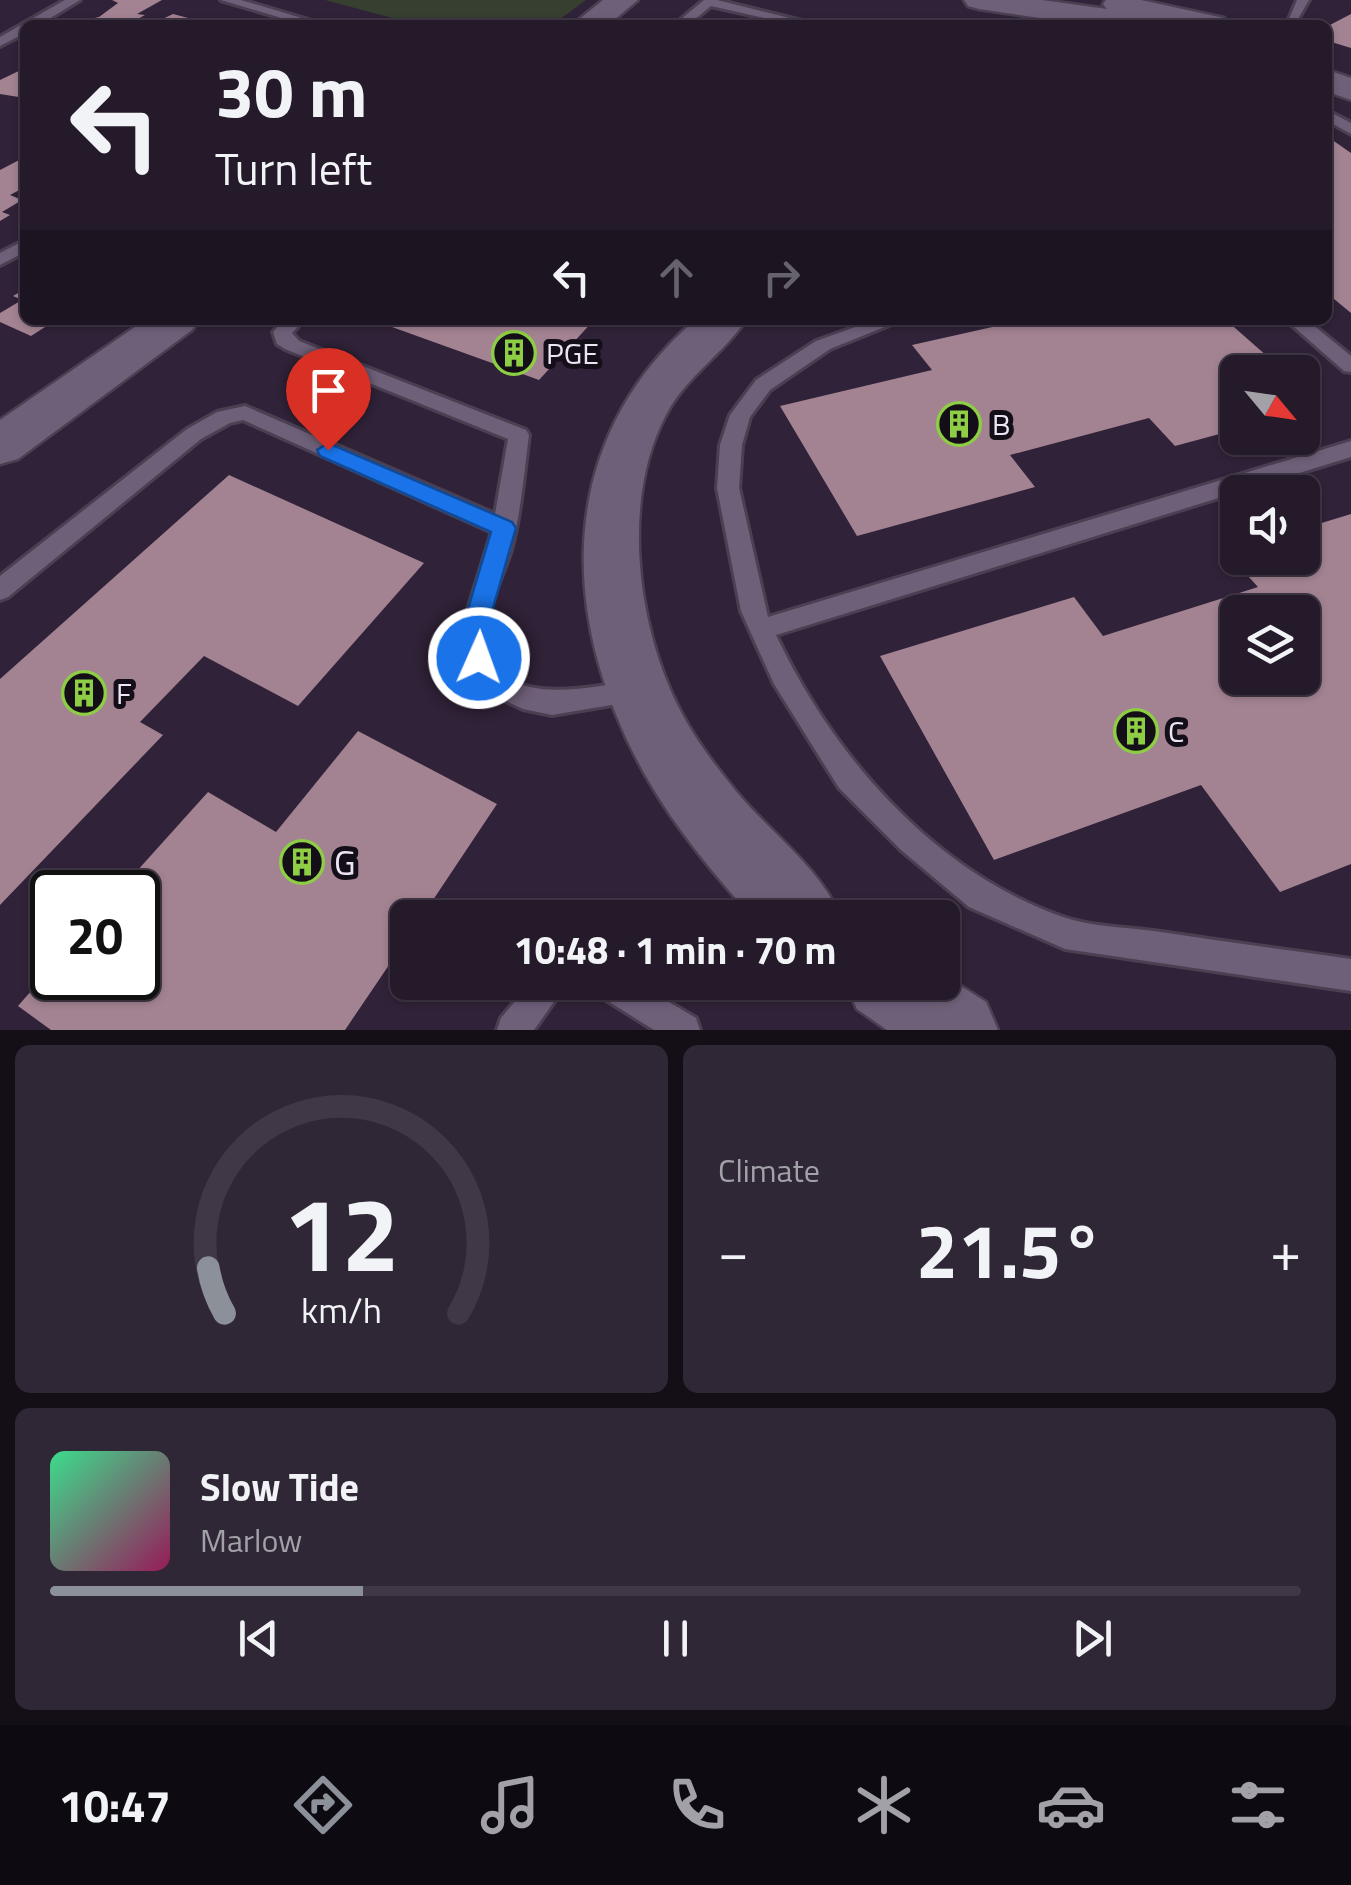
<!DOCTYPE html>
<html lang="en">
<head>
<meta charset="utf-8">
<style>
	:root { --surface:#241a2a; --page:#302736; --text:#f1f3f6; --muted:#a3a1a8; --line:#413847; --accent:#8c9099 }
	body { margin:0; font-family:"Titillium Web",sans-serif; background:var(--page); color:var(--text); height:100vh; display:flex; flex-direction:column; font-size:38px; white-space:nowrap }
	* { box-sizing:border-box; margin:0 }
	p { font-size:32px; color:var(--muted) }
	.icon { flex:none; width:55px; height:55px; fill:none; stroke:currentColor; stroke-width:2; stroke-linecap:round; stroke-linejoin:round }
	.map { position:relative; height:1030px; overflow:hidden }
	.drawer { display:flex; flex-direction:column; gap:15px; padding:15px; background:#140e17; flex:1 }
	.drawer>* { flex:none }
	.top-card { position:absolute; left:20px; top:20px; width:1312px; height:305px; border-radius:15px; box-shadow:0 2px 8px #0004,0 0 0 2px var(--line); background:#241a2a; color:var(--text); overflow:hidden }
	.needle { width:65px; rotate:119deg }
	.fabs { position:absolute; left:1220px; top:355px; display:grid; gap:20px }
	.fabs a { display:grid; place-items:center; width:100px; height:100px; border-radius:15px; background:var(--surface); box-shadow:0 2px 8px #0004,0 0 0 2px var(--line); font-size:50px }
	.speed { position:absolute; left:30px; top:870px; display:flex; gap:20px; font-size:50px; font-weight:700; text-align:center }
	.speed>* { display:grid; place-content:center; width:130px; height:130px; border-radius:50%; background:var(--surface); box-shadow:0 2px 8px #0004,0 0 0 2px var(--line); line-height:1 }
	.speed .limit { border:5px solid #111; border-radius:15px; background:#fff; color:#111 }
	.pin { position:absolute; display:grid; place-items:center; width:85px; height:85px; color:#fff; margin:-102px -42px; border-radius:50% 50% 50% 0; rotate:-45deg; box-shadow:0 0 10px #0007 }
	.pin .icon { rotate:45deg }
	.me { position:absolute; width:110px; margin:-55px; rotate:2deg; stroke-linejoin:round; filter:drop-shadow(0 0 8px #0008) }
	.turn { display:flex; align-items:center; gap:35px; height:210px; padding:0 30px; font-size:45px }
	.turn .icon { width:130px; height:130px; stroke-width:2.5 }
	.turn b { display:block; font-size:70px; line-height:85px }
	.lanes { display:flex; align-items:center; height:95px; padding:0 30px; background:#0003; justify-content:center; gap:50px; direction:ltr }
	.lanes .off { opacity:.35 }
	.big { font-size:75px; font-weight:700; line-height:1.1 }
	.drawer .card { flex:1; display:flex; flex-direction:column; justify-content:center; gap:15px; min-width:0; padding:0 35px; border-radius:15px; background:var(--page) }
	.drawer .dial { align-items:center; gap:0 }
	.dial svg { height:260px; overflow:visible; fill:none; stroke:var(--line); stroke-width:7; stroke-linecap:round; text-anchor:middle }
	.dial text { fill:var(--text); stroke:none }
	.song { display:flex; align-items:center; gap:30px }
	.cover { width:120px; height:120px; border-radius:15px; background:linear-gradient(135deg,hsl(150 70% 55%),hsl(330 70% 35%)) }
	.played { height:10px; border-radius:5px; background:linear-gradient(90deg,var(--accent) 25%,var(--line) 25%) }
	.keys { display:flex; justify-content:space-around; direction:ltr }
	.heat { display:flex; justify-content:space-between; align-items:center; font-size:55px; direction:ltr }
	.drawer .tiles { flex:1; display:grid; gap:15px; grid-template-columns:1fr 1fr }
	.card:last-child { grid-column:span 2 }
	.trip { position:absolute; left:390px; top:900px; width:570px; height:100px; border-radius:15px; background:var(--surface); box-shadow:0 2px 8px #0004,0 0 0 2px var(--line); font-weight:700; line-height:100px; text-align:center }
	.dock { display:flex; height:160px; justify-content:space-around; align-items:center; background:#0e0a11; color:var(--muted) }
	.dock .icon { width:70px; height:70px }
	.dock .current { color:var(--accent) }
	.dock b { font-size:45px; color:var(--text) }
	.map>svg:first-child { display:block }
	.green { fill:#363f30 }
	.building { fill:#a38392; fill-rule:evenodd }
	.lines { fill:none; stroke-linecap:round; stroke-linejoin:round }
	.service-casing { stroke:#4b3f52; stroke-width:6 }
	.tertiary-casing { stroke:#4b3f52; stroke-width:5 }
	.secondary-casing { stroke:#4b3f52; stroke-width:5 }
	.service { fill:#6f6079; fill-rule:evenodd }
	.tertiary { fill:#6f6079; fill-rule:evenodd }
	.secondary { fill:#6f6079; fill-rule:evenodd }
	.route { fill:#1a73e8; stroke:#114b97; stroke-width:2.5 }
	.labels { text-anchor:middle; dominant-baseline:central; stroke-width:10; stroke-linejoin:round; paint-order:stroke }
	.poi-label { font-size:30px; fill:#ede4f3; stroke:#140e18; text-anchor:start }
	.near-poi-label { font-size:35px; fill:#ede4f3; stroke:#140e18; text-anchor:start }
</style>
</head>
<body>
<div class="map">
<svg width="1351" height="1030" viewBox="0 0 1351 1030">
	<rect width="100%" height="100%" fill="#302238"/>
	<polygon class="green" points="325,0 586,0 552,25 418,25"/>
	<g class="building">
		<polygon points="112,0 162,0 137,14 145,15 127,25 85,25 90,22 82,21 99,17 118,3"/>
		<polygon points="173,14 207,23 217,19 226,21 218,25 150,25"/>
		<polygon points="1351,14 1351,48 1328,41 1328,26"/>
		<polygon points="25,68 25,98 0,94 0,80"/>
		<polygon points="1328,137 1351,153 1351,313 1328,294"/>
		<polygon points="25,157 25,187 10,195 22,200 2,212 10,215 0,221 0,170"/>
		<polygon points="25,289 25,320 56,320 31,336 0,322 0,313 22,300 13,296"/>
		<polygon points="400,320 594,320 539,380 392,327"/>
		<polygon points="1023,320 1226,320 1285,372 1238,372 1238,429 1175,446 1149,418 1010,455 1035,487 857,536 780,406 932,370 912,345"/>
		<polygon points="229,475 424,563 298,706 204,656 140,722 163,735 0,905 0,679"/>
		<path d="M1351,514V864L1280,892L1201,785L994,860L880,656L1074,597L1103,636L1258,587L1226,552L1238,549V558H1302V529ZM1238,612H1302V678H1238Z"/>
		<polygon points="358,731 497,804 421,918 408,918 408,937 345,1030 51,1030 18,1006 52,967 52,978 138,978 138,892 118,892 208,792 276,832"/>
	</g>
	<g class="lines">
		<g class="service-casing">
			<g id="service">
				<polygon points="65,0 80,0 39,25 25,25 25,33 0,46 0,37"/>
				<polygon points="221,0 241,0 325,25 305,25"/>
				<polygon points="704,0 717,0 818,25 795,25 711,6 688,25 674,25"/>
				<polygon points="1297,0 1309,0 1295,24 1287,24"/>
				<polygon points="1328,111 1351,123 1351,134 1328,121"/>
				<polygon points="25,240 25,252 0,265 0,253"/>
				<path d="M284,320H304L292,333L299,341L526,430L529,435C524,473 521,513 511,550C504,574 486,606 487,631C488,714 588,687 638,680L647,683L651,691L647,699L552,715L523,709L487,692L466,658L462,629L492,532L243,420L230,423L201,439L8,597L0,600V576L187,429L217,412L245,406L495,514L508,439L285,349L277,344L273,332Z"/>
				<path d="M875,320H902L830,349L770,390L750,417L742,445L739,488L768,617L1351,441V457L776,635C833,756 934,872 1063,917C1091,927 1125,927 1154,931C1220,941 1285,950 1351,959V991L1065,949L969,907L901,850L839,788L774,684L741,611L717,488L720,445L730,415L756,380L816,341Z"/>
				<polygon points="1286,320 1307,320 1351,356 1351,372 1344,371"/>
				<path d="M771,877L782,881L786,892C774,921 751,918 724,918L728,907Z"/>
				<polygon points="531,982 568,982 534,1030 497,1030 501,1018"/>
				<polygon points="590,982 672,982 662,998 696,1018 700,1030 654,1030 595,993"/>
			</g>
		</g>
		<g class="tertiary-casing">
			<g id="tertiary">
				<polygon points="964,0 1042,0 1107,9 1103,4 1106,0 1141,0 1224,18 1229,25 1087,25 979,9 968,6"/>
				<polygon points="1328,70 1351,78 1351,100 1328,92"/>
				<path d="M695,320H746C723,354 687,376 667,413C621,497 636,624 679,708C694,738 714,764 735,790C769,832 820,867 841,918H753C714,874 676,829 647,778C559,623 552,444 695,320Z"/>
				<polygon points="942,974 986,1002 998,1030 887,1030 857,1009 845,982 942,982"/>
			</g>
		</g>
		<g class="secondary-casing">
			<g id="secondary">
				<polygon points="603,0 638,0 608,25 572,25"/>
				<polygon points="145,320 199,320 192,330 18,459 0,464 0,420"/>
			</g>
		</g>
		<use href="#service" class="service"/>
		<use href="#tertiary" class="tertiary"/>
		<use href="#secondary" class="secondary"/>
	</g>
	<polygon class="route" points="328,443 512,522 516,528 487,629 492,658 488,666 479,669 470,666 462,629 491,532 320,456 317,450"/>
	<defs>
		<g id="building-ring" transform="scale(2.25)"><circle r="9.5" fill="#140e18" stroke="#8dce44" stroke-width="1.5"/><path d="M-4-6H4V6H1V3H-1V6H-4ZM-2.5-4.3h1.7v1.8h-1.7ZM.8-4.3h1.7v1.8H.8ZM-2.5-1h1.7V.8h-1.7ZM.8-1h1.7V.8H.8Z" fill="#8dce44"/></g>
	</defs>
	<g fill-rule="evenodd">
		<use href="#building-ring" x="514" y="353"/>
		<use href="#building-ring" x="959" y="424"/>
		<use href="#building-ring" x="84" y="693"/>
		<use href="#building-ring" x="1136" y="731"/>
		<use href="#building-ring" x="302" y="862"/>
	</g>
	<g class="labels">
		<g class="poi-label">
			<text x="546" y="353">PGE</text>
			<text x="992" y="424">B</text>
			<text x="116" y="693">F</text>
			<text x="1168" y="731">C</text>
		</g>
		<g class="near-poi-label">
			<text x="334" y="862">G</text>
		</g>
	</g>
</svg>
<div class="fabs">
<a><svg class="needle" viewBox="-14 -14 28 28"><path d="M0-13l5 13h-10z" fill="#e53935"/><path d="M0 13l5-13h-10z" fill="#a3a1a8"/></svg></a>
<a><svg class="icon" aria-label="sound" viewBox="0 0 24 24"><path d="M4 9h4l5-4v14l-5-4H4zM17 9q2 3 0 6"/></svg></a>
<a><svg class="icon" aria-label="layers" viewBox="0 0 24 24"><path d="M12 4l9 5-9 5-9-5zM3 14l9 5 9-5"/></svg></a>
</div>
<div class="speed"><div class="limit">20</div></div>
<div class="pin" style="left:328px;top:450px;background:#d93025"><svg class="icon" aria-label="arrive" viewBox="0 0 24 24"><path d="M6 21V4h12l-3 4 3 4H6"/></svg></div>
<svg class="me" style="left:479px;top:658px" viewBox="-20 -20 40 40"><circle r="17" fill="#1a73e8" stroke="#fff" stroke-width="3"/><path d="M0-11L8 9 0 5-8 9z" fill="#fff"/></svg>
<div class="trip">10:48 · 1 min · 70 m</div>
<div class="top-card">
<div class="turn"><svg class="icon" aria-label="left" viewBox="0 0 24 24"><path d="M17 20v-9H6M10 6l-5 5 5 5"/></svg><div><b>30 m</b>Turn left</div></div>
<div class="lanes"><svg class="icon" aria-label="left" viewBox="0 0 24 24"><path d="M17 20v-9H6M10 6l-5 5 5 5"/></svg><svg class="icon off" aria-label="ahead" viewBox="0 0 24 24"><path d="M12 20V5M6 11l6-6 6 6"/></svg><svg class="icon off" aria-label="right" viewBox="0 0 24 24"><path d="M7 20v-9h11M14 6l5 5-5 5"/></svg></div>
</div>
</div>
<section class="drawer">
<div class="tiles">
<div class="card dial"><svg viewBox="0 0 100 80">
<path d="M14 69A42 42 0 1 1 86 69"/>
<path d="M14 69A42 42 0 0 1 9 55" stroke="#8c9099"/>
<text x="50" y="56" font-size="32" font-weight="700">12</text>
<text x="50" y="72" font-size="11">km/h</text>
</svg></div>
<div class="card"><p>Climate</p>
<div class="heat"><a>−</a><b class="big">21.5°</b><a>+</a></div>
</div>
<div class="card">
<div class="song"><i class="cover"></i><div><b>Slow Tide</b><p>Marlow</p></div></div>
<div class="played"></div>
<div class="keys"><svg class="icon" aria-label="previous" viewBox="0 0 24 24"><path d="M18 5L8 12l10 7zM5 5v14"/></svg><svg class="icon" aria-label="pause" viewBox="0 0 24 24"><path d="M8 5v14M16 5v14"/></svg><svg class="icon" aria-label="next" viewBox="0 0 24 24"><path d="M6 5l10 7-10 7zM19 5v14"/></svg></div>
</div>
</div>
</section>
<nav class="dock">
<b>10:47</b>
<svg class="icon current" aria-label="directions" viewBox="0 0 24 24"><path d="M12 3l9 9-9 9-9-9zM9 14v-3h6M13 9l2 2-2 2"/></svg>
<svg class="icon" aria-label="music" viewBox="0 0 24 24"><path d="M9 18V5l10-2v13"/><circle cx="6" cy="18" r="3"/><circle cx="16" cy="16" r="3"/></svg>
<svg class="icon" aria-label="phone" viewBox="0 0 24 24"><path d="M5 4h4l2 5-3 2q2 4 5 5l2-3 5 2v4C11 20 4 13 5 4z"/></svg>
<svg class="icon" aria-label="climate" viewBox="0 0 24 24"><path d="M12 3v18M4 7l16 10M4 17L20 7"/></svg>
<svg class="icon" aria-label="car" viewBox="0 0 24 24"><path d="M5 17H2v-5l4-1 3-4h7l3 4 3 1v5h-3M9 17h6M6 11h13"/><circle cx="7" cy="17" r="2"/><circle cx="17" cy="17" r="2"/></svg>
<svg class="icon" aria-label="filters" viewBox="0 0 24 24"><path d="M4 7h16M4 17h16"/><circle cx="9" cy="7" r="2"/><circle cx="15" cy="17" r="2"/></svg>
</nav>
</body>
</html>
